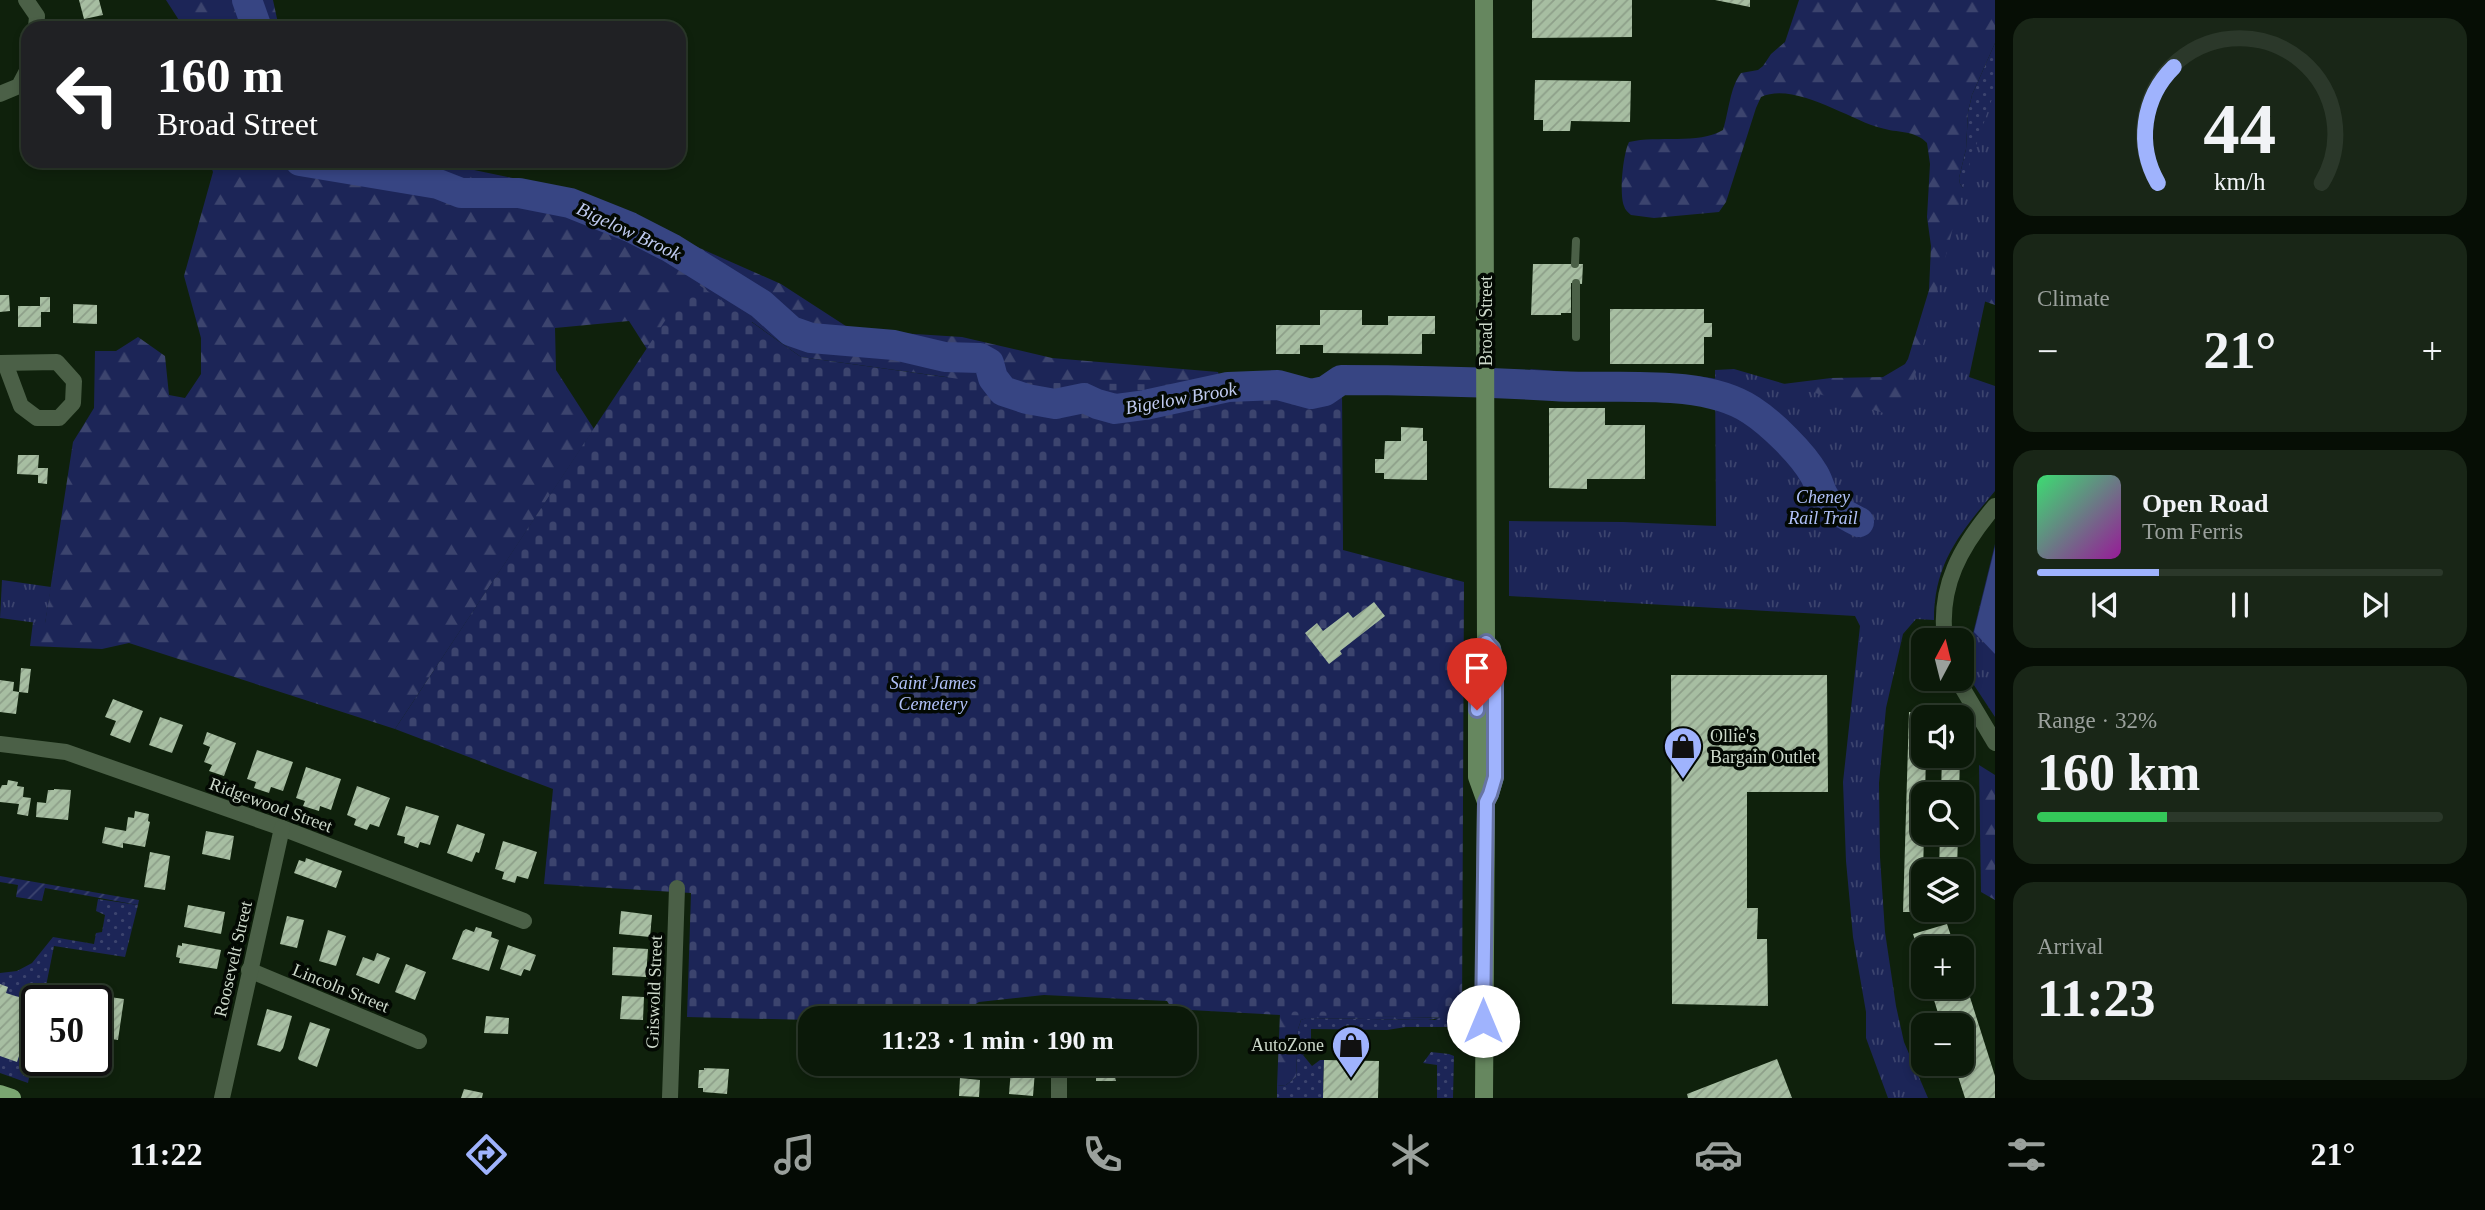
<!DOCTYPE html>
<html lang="en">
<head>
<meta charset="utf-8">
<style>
	:root { --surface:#0b1909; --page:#192617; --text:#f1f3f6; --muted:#9aa09c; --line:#2b382a; --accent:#9fb3fd }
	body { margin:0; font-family:"Times New Roman",serif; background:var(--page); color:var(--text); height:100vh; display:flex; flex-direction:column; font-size:26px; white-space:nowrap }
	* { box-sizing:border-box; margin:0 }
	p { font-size:23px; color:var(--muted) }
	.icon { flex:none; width:38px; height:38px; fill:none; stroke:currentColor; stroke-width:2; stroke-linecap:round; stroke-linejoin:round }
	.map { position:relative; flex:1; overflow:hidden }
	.panel { display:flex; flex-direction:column; gap:18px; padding:18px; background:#060e05; width:490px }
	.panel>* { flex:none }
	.top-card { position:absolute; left:21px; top:21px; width:665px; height:147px; border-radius:21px; box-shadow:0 4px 10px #0003,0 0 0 2px var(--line); background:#202124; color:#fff; overflow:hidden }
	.needle { width:46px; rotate:7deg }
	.buttons { position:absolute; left:1911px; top:628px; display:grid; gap:14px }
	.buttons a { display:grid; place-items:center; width:63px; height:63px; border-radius:14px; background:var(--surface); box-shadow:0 4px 10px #0003,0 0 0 2px var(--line); font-size:35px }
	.speed { position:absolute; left:21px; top:985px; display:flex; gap:14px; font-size:35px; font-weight:700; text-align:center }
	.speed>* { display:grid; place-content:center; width:91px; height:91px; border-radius:50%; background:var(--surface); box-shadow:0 4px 10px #0003,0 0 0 2px var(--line); line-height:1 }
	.speed .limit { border:4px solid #111; border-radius:10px; background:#fff; color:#111 }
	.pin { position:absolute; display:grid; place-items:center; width:60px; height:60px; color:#fff; margin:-72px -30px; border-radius:50% 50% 50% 0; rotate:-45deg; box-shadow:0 0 7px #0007 }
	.pin .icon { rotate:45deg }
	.me { position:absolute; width:77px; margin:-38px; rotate:0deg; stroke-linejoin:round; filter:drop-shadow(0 0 5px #0008) }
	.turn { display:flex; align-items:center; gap:24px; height:147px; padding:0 21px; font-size:32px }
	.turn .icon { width:91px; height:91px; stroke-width:2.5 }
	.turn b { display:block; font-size:49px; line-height:60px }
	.big { font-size:52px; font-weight:800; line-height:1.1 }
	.panel .tile { flex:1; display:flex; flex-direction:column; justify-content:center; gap:10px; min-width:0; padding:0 24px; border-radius:21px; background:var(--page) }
	.panel .dial { align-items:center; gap:0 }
	.dial svg { height:182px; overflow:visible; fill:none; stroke:var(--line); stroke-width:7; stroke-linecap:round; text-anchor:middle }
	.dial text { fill:var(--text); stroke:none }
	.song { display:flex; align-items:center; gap:21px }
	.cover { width:84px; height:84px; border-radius:10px; background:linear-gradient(135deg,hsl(140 70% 55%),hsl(300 70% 35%)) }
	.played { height:7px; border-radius:4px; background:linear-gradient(90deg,var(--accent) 30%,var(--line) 30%) }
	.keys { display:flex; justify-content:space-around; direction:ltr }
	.heat { display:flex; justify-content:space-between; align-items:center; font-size:38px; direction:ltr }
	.charge { height:10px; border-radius:5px; background:linear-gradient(90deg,#34c759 32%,var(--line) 0) }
	.trip { position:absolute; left:798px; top:1006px; width:399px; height:70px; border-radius:21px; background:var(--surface); box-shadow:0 4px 10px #0003,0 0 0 2px var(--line); font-weight:800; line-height:70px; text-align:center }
	.dock { display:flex; height:112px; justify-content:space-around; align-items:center; background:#040a04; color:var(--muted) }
	.dock .icon { width:49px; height:49px }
	.dock .active { color:var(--accent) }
	.dock b { font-size:32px; color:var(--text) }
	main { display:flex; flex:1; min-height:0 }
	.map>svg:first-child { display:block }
	.grass { fill:url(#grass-dots) }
	.forest { fill:url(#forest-firs) }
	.cemetery { fill:url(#cemetery-stones) }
	.park { fill:url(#park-tufts) }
	.garden { fill:url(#garden-furrows) }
	.water { fill:#374583 }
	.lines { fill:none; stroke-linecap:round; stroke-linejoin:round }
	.river { stroke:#374583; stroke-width:30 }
	.building { fill:url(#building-hatch) }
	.lane { stroke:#4b6047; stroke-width:8 }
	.street { stroke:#4b6047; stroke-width:16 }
	.secondary { stroke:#66875f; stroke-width:18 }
	.primary { stroke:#7aa671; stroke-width:18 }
	.route-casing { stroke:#6774a4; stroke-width:18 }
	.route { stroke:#9fb3fd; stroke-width:12 }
	.labels { text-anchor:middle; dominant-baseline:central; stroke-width:7; stroke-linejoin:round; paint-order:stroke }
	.street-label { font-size:18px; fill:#cdd9cb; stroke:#030903 }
	.park-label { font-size:18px; font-style:italic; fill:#b1c1f9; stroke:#030903 }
	.poi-label { font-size:18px; fill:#cdd9cb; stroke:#030903; text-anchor:start }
	.water-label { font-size:19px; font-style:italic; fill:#bfcaef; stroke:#030903 }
</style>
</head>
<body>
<main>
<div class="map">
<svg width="1995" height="1098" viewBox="0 0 1995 1098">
	<defs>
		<pattern id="grass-dots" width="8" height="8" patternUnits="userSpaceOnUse" patternTransform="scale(1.75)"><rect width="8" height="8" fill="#1c2557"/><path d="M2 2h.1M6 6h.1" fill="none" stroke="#3c446e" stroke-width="1.8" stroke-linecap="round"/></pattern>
		<pattern id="forest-firs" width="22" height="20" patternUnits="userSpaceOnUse" patternTransform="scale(1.75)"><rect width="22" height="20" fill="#1c2557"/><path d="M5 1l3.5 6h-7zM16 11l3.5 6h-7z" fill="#3c446e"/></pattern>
		<pattern id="cemetery-stones" width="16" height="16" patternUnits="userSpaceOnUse" patternTransform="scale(1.75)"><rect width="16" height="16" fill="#1c2557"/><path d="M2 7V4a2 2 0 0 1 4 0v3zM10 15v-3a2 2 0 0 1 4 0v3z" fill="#3c446e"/></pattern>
		<pattern id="park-tufts" width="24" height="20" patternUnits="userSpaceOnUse" patternTransform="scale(1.75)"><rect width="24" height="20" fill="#1c2557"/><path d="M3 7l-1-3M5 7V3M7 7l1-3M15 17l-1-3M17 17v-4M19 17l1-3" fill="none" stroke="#3c446e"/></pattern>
		<pattern id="garden-furrows" width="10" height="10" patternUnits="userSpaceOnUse" patternTransform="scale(1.75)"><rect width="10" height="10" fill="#1c2557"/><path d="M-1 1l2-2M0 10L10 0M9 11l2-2" fill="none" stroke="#3c446e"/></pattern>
		<pattern id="building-hatch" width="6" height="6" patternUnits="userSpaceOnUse" patternTransform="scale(1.75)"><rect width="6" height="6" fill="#a7bea2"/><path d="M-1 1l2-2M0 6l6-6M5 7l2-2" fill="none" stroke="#8d9f89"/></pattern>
	</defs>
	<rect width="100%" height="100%" fill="#0f210c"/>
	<g class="grass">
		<polygon points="1995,43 1995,198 1966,192 1960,184 1959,178 1966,149 1968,112 1972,95"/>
		<polygon points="98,899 138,905 125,957 54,946 43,1001 37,1001 37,1036 28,1083 0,1073 0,973 17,971 32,963 53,937 94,944 96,933 102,932 105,915 96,911"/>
		<polygon points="1447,1013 1465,1013 1460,1027 1406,1027 1387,1030 1311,1029 1311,1049 1303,1055 1312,1066 1320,1060 1324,1060 1323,1098 1277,1098 1277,1086 1286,1085 1296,1077 1298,1029 1301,1020 1306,1018 1428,1020 1435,1020"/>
		<polygon points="1431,1052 1449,1054 1454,1056 1453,1098 1437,1098 1437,1065 1423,1063"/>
	</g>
	<g class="forest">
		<polygon points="166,0 273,0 279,28 184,28"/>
		<path d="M1799,0H1995V43L1972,95L1968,112L1966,149L1959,178L1960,184L1966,192L1995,198V305L1978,299L1920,435L1651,399L1555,401L1533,396L1525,378L1526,373L1531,369L1609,375L1697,376L1733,381L1783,384L1831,378L1883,377L1905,364L1908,359L1929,290L1931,246L1927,217L1930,164L1927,143C1915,130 1897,133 1881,128C1850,120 1794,81 1761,97L1756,108L1726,202L1719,212L1654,218L1631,215C1628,212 1625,210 1624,206C1619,194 1623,154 1629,142C1658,135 1698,145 1723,130C1729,111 1730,87 1741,73L1758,70L1763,66L1771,54L1785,42Z"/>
		<polygon points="209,161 431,161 566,189 781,284 852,330 962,337 1052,358 1218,372 1226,400 1321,516 946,377 801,357 752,322 687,412 629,321 555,328 556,370 594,429 395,729 129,643 102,649 30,646 33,622 45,623 73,442 94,408 95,351 116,351 138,337 165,356 169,395 185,398 201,374 201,338 184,276 213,172"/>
		<polygon points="1979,765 1995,775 1995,900 1981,892"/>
		<polygon points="1280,1013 1441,1018 1428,1020 1307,1018 1301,1020 1298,1029 1296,1077 1286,1085 1277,1086"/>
	</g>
	<polygon class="cemetery" points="692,280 801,357 981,382 1342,387 1343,550 1464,582 1462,1018 1281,1015 1172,1009 1167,1001 1044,995 979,1002 953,1018 810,1018 810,1020 687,1017 691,893 544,884 553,789 395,729"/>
	<g class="park">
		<path d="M1995,90V255L1969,377L1995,386V491C1960,533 1934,563 1934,620L1916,619L1903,634L1886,708L1879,783L1880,857L1885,932L1896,1006L1904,1042L1928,1098H1888L1866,1038V1012L1853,937L1846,861L1843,782L1860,626L1855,616L1509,596V521L1623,522L1716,526L1715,370L1734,369L1904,419L1968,169Z"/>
		<polygon points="1995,544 1995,717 1964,670"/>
		<polygon points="2,580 51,587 45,624 0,618"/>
	</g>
	<polygon class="garden" points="0,876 139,900 138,905 45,888 42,901 16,897 18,885 0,882"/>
	<polygon class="water" points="1995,547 1995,654 1974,632"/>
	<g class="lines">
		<g class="river">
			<polyline points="247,0 257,28"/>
			<path d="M300,161L438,184L461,193H519L570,203L630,227L671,248L761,304L791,331L811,338L894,345L945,357L980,358L989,363L993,378L1003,391L1027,399L1055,404L1084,398L1097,404L1115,409L1145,405L1228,387L1278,385L1311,394L1325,391L1341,380C1413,380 1482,382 1553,386C1612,390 1701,377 1751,410C1771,423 1802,453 1814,474C1819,482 1820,491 1825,498C1833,510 1848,516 1859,522"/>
		</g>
	</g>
	<g class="building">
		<polygon points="79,0 99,0 103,15 84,19"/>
		<polygon points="1532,0 1632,0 1632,37 1532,38"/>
		<polygon points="1715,0 1750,0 1750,7"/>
		<polygon points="1535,80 1631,81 1630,122 1571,121 1570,131 1543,131 1543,120 1534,120"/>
		<polygon points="1533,264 1583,264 1582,284 1571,283 1571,313 1561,313 1561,315 1531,315"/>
		<polygon points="0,295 9,295 10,311 0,312"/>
		<polygon points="40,297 50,297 50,312 41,312 41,327 18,327 18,306 40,306"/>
		<polygon points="73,304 97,305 97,324 73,323"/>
		<polygon points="1610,309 1704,309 1704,323 1712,323 1712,337 1704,337 1704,364 1610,364"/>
		<polygon points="1320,310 1362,310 1362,325 1388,325 1388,316 1435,316 1435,334 1422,334 1422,354 1323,353 1323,345 1300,345 1300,354 1276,354 1276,325 1320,325"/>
		<polygon points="1549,408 1605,408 1605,425 1645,425 1645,479 1587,479 1587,489 1549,488"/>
		<polygon points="1401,427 1423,428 1423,441 1427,441 1427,480 1384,479 1384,473 1375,473 1375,459 1384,459 1385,441 1401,441"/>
		<polygon points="18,455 39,455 38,468 48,468 47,484 38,483 38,475 17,474"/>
		<polygon points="1374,602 1385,616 1340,651 1342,654 1329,664 1305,633 1317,623 1323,631 1348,612 1353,618"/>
		<polygon points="21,668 31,669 28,693 19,692"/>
		<polygon points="1671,675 1827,675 1828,792 1747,792 1747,908 1758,908 1757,939 1767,939 1768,1006 1672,1004"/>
		<polygon points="0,680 14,682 13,691 19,692 16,714 0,712"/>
		<polygon points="113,699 143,711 130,743 110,735 116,721 105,717"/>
		<polygon points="1909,712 1927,713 1927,718 1923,718 1923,756 1926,756 1922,912 1903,912"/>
		<polygon points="160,717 183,725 172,753 149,745"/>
		<polygon points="207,732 236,743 224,776 209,771 212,765 204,762 210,747 203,744"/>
		<polygon points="257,750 293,762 283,791 271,787 269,793 254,788 256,782 247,779"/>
		<polygon points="1942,756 1960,756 1959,794 1941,794"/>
		<polygon points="306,767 341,779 331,810 320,806 319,811 303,806 305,801 296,798"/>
		<polygon points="8,780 18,782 17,786 24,787 23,797 31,798 28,816 17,814 19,804 0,802 0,789 2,785 7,785"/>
		<polygon points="357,786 390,798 379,827 370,824 367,830 354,825 356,819 347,815"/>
		<polygon points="54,789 71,790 68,820 36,817 37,802 46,803 48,790 54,790"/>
		<polygon points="406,806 439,816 430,845 420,842 418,848 404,843 405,837 397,835"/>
		<polygon points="135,811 149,814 148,821 150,822 145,847 123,843 123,848 102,843 105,827 126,831 128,817 134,818"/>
		<polygon points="457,824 485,834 479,853 476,852 472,862 447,853"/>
		<polygon points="206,831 234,836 230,860 202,854"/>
		<polygon points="1940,833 1958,833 1957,872 1939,872"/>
		<polygon points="503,841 537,852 528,879 517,876 515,883 502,879 504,872 495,869"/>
		<polygon points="150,852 170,856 165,890 144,887"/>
		<polygon points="306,858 342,871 336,888 294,873 299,860 305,862"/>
		<polygon points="188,905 225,912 221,934 184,927"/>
		<polygon points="621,911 652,915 650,937 619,934"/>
		<polygon points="287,916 304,920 297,948 280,944"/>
		<polygon points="1947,924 1955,948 1923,948 1923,965 1913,934"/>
		<polygon points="476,927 492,932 491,937 499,940 489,971 452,959 463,931 466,929 474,932"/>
		<polygon points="328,930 346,936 336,966 319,961"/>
		<polygon points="182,943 221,950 217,969 179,963 180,958 176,957 178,945 182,946"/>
		<polygon points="508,945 536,955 530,971 524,969 521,976 500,969"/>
		<polygon points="613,947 648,949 646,977 612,975"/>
		<polygon points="377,953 390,958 379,984 356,975 363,957 374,961"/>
		<polygon points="406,964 426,972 415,1000 395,992"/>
		<polygon points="1962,972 1995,1076 1995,1098 1965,1098 1954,1064 1962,1064 1962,1026 1942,1026 1930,987 1962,987"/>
		<polygon points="0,984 8,987 6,993 37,1003 31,1022 36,1024 28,1045 23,1044 17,1062 0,1056"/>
		<polygon points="81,993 124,999 118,1040 96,1037 96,1001 79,1001"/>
		<polygon points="622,996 644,997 643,1020 620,1019"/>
		<polygon points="267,1009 292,1016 283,1048 280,1052 257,1045"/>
		<polygon points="1092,1012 1115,1013 1115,1018 1092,1018"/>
		<polygon points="486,1016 509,1018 508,1034 484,1033"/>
		<polygon points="310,1022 330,1029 317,1067 299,1060 298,1058"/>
		<polygon points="1777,1059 1792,1098 1688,1098 1687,1094"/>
		<polygon points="1324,1060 1379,1061 1378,1098 1323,1098"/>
		<polygon points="1087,1064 1119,1064 1119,1077 1115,1077 1116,1081 1096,1081 1096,1078 1088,1078"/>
		<polygon points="704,1068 729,1069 727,1094 703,1092 703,1088 698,1088 699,1070 704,1070"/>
		<polygon points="1011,1069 1035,1071 1033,1096 1009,1094"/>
		<polygon points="960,1078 980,1080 979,1097 959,1096"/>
		<polygon points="464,1089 483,1093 482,1098 461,1098"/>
	</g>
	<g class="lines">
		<g class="lane">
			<polyline points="1575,264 1576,241"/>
			<polyline points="1576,337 1576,283"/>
		</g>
		<g class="street">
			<polyline points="26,0 37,16 36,28"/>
			<polyline points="0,94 19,86 28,69"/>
			<polyline points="0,363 57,362 74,381 73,403 59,418 37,418 21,406 5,363"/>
			<path d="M1945,640C1938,586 1961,546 1995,506"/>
			<polyline points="1957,679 1995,743"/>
			<polyline points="0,744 66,752 282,828 524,921"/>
			<polyline points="249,970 419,1041"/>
			<polyline points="1059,1016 1059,1018"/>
			<polyline points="1059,1064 1059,1098"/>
			<polyline points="222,1098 282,828"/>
			<polyline points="670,1098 677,888"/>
		</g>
		<g class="secondary">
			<polyline points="1486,802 1490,794 1495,777 1495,664 1492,648 1486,642"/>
			<polyline points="1484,1098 1486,802 1477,777 1477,665 1481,650 1486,642 1484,0"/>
		</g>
		<polyline class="primary" points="0,1094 12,1098"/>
	</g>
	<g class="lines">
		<g class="route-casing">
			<polyline id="route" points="1477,710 1478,657 1486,642 1492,649 1495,664 1495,777 1490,794 1486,802 1483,1021"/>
		</g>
		<use href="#route" class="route"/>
	</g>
	<defs>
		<g id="shop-pin" transform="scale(2.0125)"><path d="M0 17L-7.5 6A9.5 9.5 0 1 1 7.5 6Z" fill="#9fb3fd" stroke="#030903"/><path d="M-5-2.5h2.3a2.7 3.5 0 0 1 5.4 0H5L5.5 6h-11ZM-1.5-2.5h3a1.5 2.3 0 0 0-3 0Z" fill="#111"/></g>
	</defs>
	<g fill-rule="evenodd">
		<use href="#shop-pin" x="1683" y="746"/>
		<use href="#shop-pin" x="1351" y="1045"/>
	</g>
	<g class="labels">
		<g class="street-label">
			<text transform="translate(1486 321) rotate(-90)">Broad Street</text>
			<text transform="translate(271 805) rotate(20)">Ridgewood Street</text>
			<text transform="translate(233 959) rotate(-77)">Roosevelt Street</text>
			<text transform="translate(341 988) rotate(22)">Lincoln Street</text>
			<text transform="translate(654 992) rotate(-88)">Griswold Street</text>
		</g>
		<g class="park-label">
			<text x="1823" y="497">Cheney<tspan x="1823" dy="21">Rail Trail</tspan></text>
			<text x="933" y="683">Saint James<tspan x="933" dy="21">Cemetery</tspan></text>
		</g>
		<g class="poi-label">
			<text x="1710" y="736">Ollie's<tspan x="1710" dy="21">Bargain Outlet</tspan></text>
			<text x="1324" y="1045" text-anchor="end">AutoZone</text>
		</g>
		<g class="water-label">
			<text transform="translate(629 231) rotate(25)">Bigelow Brook</text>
			<text transform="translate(1181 398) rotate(-10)">Bigelow Brook</text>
		</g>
	</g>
</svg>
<div class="buttons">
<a><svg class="needle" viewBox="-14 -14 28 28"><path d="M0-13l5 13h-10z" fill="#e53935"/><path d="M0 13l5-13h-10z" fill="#9aa09c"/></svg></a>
<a><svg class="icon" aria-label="sound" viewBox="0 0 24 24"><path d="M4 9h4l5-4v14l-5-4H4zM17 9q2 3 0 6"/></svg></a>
<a><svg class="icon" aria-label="search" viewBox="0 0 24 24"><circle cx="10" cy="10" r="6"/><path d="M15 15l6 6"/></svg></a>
<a><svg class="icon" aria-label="layers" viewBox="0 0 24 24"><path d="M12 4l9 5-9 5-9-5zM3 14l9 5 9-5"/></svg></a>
<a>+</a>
<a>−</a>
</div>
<div class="speed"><div class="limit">50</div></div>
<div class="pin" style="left:1477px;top:710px;background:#d93025"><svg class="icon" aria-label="arrive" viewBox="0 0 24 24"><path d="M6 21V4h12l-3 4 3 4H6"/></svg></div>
<svg class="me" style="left:1483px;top:1021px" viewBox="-20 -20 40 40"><circle r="19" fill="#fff"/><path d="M0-13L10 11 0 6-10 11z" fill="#9fb3fd"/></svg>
<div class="trip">11:23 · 1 min · 190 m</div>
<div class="top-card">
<div class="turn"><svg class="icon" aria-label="left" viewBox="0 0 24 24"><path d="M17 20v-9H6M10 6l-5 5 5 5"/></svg><div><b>160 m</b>Broad Street</div></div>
</div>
</div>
<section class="panel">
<div class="tile dial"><svg viewBox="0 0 100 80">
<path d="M14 69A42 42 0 1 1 86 69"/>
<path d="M14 69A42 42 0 0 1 21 18" stroke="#9fb3fd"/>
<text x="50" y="56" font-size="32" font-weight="700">44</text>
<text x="50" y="72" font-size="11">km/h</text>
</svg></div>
<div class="tile"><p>Climate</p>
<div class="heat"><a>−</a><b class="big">21°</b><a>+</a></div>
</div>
<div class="tile">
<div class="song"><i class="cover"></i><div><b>Open Road</b><p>Tom Ferris</p></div></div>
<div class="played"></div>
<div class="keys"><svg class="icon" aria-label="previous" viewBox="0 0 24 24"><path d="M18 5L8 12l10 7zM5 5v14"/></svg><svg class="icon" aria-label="pause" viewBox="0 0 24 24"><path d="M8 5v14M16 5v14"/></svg><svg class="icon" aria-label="next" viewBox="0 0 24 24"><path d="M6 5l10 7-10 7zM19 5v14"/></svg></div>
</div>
<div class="tile"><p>Range · 32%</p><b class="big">160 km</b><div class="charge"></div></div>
<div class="tile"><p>Arrival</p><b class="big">11:23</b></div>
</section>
</main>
<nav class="dock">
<b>11:22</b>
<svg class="icon active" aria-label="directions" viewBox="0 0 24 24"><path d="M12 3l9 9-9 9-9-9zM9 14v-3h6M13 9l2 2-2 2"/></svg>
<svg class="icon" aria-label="music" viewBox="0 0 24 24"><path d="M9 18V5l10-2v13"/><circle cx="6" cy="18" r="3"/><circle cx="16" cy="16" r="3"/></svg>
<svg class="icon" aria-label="phone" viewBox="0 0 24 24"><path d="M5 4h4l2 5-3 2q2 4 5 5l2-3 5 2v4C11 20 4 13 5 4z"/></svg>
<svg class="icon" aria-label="climate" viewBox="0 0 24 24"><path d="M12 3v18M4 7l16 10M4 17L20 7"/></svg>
<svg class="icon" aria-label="car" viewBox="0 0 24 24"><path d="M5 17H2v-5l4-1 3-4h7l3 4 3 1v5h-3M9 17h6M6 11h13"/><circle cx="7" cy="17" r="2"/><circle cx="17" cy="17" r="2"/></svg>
<svg class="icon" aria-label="filters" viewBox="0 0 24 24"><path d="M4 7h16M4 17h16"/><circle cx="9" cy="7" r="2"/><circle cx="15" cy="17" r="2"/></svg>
<b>21°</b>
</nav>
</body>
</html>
